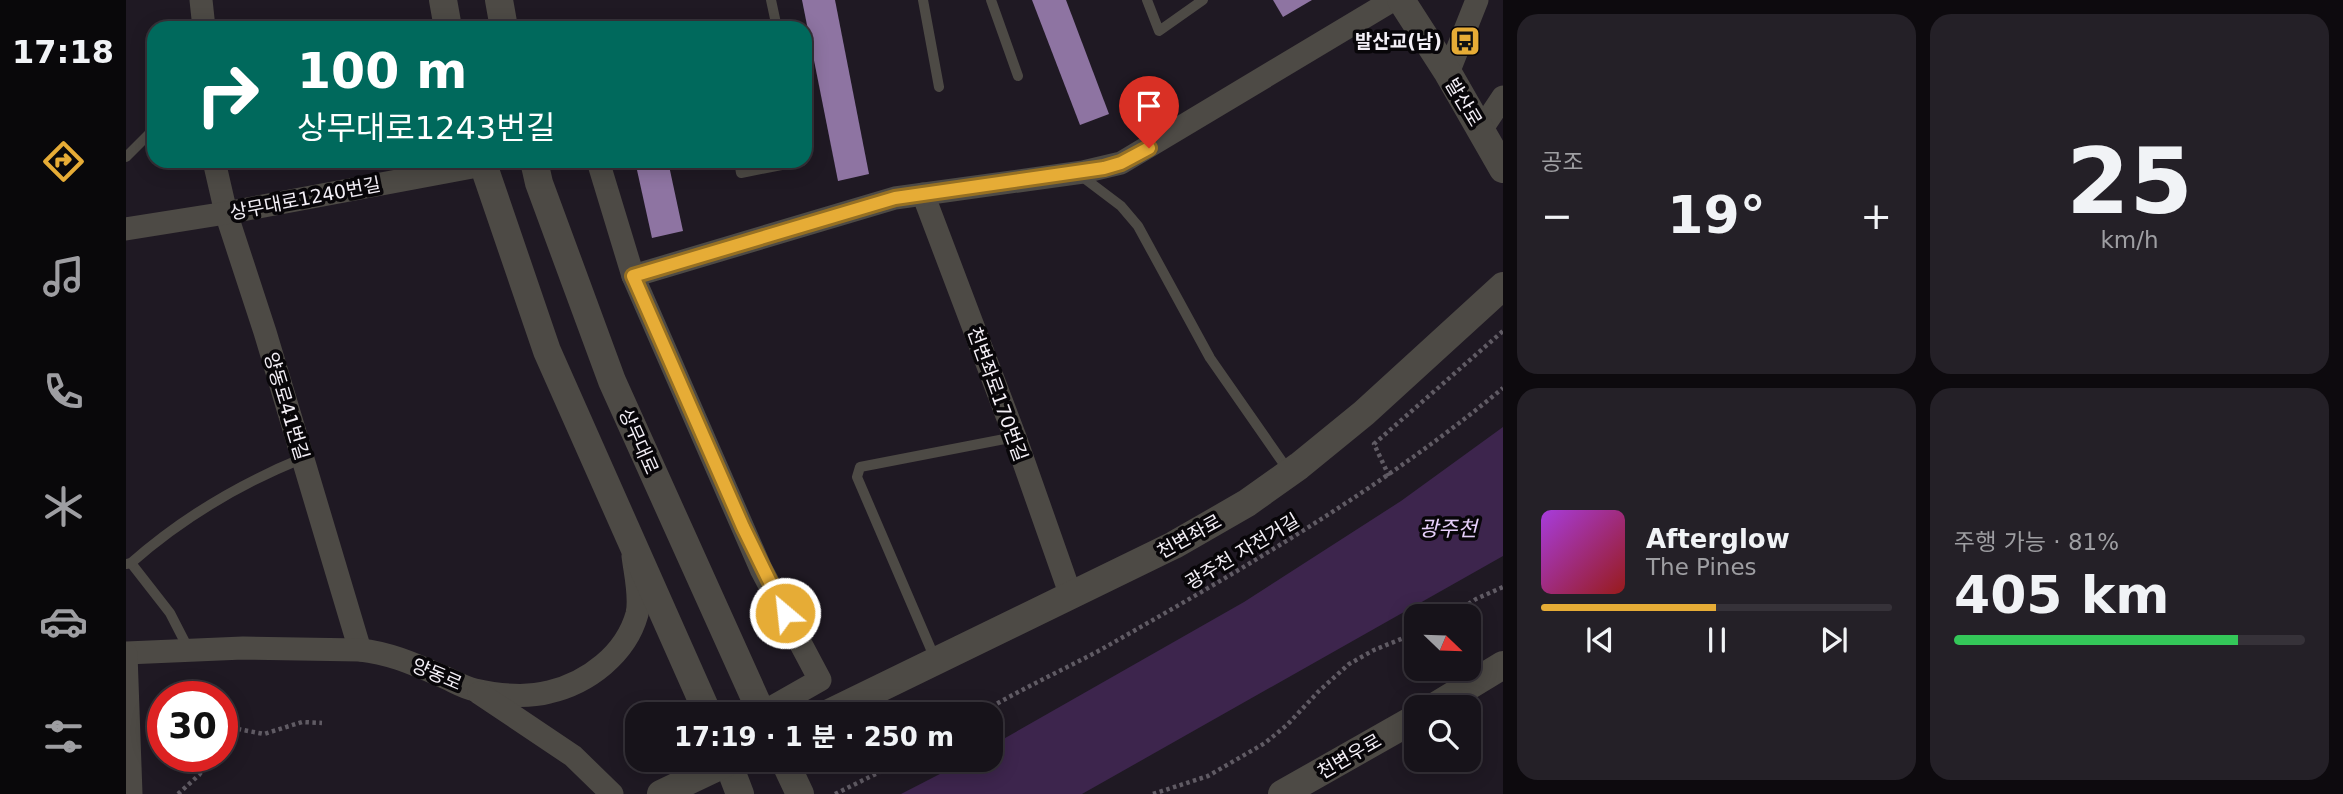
<!DOCTYPE html>
<html lang="ko">
<head>
<meta charset="utf-8">
<style>
	:root { --surface:#17131a; --page:#242027; --text:#f1f3f6; --muted:#9e9ea2; --line:#363239; --accent:#e6ac36 }
	body { margin:0; font-family:"DejaVu Sans","Noto Sans KR",sans-serif; background:var(--page); color:var(--text); height:100vh; display:flex; flex-direction:column; font-size:26px; white-space:nowrap }
	* { box-sizing:border-box; margin:0 }
	p { font-size:23px; color:var(--muted) }
	.icon { flex:none; width:38px; height:38px; fill:none; stroke:currentColor; stroke-width:2; stroke-linecap:round; stroke-linejoin:round }
	.map { position:relative; flex:1; overflow:hidden }
	.panel { display:flex; flex-direction:column; gap:14px; padding:14px; background:#0d0a0e; width:840px }
	.panel>* { flex:none }
	.hud { position:absolute; left:21px; top:21px; width:665px; height:147px; border-radius:21px; box-shadow:0 4px 18px #0003,0 0 0 2px var(--line); background:#00695c; color:#fff; overflow:hidden }
	.needle { width:46px; rotate:113deg }
	.tools { position:absolute; left:1278px; top:604px; display:grid; gap:14px }
	.tools a { display:grid; place-items:center; width:77px; height:77px; border-radius:14px; background:var(--surface); box-shadow:0 4px 18px #0003,0 0 0 2px var(--line); font-size:35px }
	.speed { position:absolute; left:21px; top:681px; display:flex; gap:14px; font-size:35px; font-weight:700; text-align:center }
	.speed>* { display:grid; place-content:center; width:91px; height:91px; border-radius:50%; background:var(--surface); box-shadow:0 4px 18px #0003,0 0 0 2px var(--line); line-height:1 }
	.speed .limit { border:10px solid #d22; background:#fff; color:#111 }
	.pin { position:absolute; display:grid; place-items:center; width:60px; height:60px; color:#fff; margin:-72px -30px; border-radius:50% 50% 50% 0; rotate:-45deg; box-shadow:0 0 7px #0007 }
	.pin .icon { rotate:45deg }
	.me { position:absolute; width:77px; margin:-38px; rotate:332deg; stroke-linejoin:round; filter:drop-shadow(0 0 5px #0008) }
	.turn { display:flex; align-items:center; gap:24px; height:147px; padding:0 35px; font-size:32px }
	.turn .icon { width:91px; height:91px; stroke-width:2.5 }
	.turn b { display:block; font-size:49px; line-height:60px }
	.big { font-size:52px; font-weight:700; line-height:1.1 }
	.panel .widget { flex:1; display:flex; flex-direction:column; justify-content:center; gap:10px; min-width:0; padding:0 24px; border-radius:21px; background:var(--page) }
	.panel .dial { align-items:center; gap:0 }
	.dial b { font-size:91px; line-height:1 }
	.song { display:flex; align-items:center; gap:21px }
	.cover { width:84px; height:84px; border-radius:10px; background:linear-gradient(135deg,hsl(280 70% 55%),hsl(0 70% 35%)) }
	.played { height:7px; border-radius:4px; background:linear-gradient(90deg,var(--accent) 50%,var(--line) 50%) }
	.keys { display:flex; justify-content:space-around; direction:ltr }
	.heat { display:flex; justify-content:space-between; align-items:center; font-size:38px; direction:ltr }
	.charge { height:10px; border-radius:5px; background:linear-gradient(90deg,#34c759 81%,var(--line) 0) }
	.panel .tiles { flex:1; display:grid; gap:14px; grid-template-columns:repeat(2,1fr) }
	.trip { position:absolute; left:499px; top:702px; width:378px; height:70px; border-radius:21px; background:var(--surface); box-shadow:0 4px 18px #0003,0 0 0 2px var(--line); font-weight:700; line-height:70px; text-align:center }
	main { display:flex; flex:1; min-height:0 }
	.tabs { display:flex; flex-direction:column; width:126px; justify-content:space-around; align-items:center; background:#09080a; color:var(--muted) }
	.tabs .icon { width:49px; height:49px }
	.tabs .current { color:var(--accent) }
	.tabs b { font-size:32px; color:var(--text) }
	.map>svg:first-child { display:block }
	.water { fill:#3d254d }
	.building { fill:#8e74a2 }
	.lines { fill:none; stroke-linecap:round; stroke-linejoin:round }
	.path { stroke:#605b64; stroke-width:4.5; stroke-dasharray:3.5 3.5; stroke-linecap:butt }
	.service { stroke:#4d4a45; stroke-width:10 }
	.minor { stroke:#4d4a45; stroke-width:23 }
	.tertiary { stroke:#4d4a45; stroke-width:28 }
	.route-casing { stroke:#967023; stroke-width:18 }
	.route { stroke:#e6ac36; stroke-width:12 }
	.labels { text-anchor:middle; dominant-baseline:central; stroke-width:7; stroke-linejoin:round; paint-order:stroke }
	.poi-label { font-size:19px; font-weight:bold; fill:#f3eff6; stroke:#080609; text-anchor:end }
	.street-label { font-size:19px; fill:#f3eff6; stroke:#080609 }
	.water-label { font-size:21px; font-style:italic; fill:#e6cffa; stroke:#080609 }
</style>
</head>
<body>
<main>
<nav class="tabs">
<b>17:18</b>
<svg class="icon current" aria-label="directions" viewBox="0 0 24 24"><path d="M12 3l9 9-9 9-9-9zM9 14v-3h6M13 9l2 2-2 2"/></svg>
<svg class="icon" aria-label="music" viewBox="0 0 24 24"><path d="M9 18V5l10-2v13"/><circle cx="6" cy="18" r="3"/><circle cx="16" cy="16" r="3"/></svg>
<svg class="icon" aria-label="phone" viewBox="0 0 24 24"><path d="M5 4h4l2 5-3 2q2 4 5 5l2-3 5 2v4C11 20 4 13 5 4z"/></svg>
<svg class="icon" aria-label="climate" viewBox="0 0 24 24"><path d="M12 3v18M4 7l16 10M4 17L20 7"/></svg>
<svg class="icon" aria-label="car" viewBox="0 0 24 24"><path d="M5 17H2v-5l4-1 3-4h7l3 4 3 1v5h-3M9 17h6M6 11h13"/><circle cx="7" cy="17" r="2"/><circle cx="17" cy="17" r="2"/></svg>
<svg class="icon" aria-label="filters" viewBox="0 0 24 24"><path d="M4 7h16M4 17h16"/><circle cx="9" cy="7" r="2"/><circle cx="15" cy="17" r="2"/></svg>
</nav>
<div class="map">
<svg width="1377" height="794" viewBox="0 0 1377 794">
	<rect width="100%" height="100%" fill="#1f1923"/>
	<polygon class="water" points="1377,427 1377,556 956,794 775,794 841,760 864,760 865,746 1118,602 1275,501"/>
	<g class="building">
		<polygon points="676,0 709,0 743,174 712,181"/>
		<polygon points="906,0 940,0 983,114 954,125"/>
		<polygon points="1147,0 1186,0 1157,17"/>
		<polygon points="509,161 542,161 557,231 526,238"/>
	</g>
	<g class="lines">
		<g class="path">
			<polyline points="1263,476 1248,444 1377,331"/>
			<polyline points="1325,616 1350,599 1377,587"/>
			<path d="M853,714C893,690 935,671 976,649C1115,570 1254,490 1377,388"/>
			<polyline points="96,743 112,729 138,734 176,722 196,723"/>
			<polyline points="52,794 73,775 87,756"/>
			<polyline points="709,794 778,760"/>
			<polyline points="1027,794 1082,776 1139,743 1161,725 1193,691 1223,664 1248,650 1290,633"/>
		</g>
		<g class="service">
			<polyline points="645,0 651,28"/>
			<polyline points="797,0 813,87"/>
			<polyline points="865,0 892,76"/>
			<polyline points="1021,0 1033,31 1077,0"/>
			<polyline points="0,157 28,129"/>
			<polyline points="613,161 615,173 676,161"/>
			<polyline points="954,175 995,206 1012,226 1084,358 1162,470"/>
			<polyline points="5,563 44,613 63,650"/>
			<path d="M0,564L5,563C56,518 113,484 177,458"/>
			<polyline points="810,661 731,477 734,467 889,437"/>
		</g>
		<g class="minor">
			<polyline points="75,0 78,28"/>
			<polyline points="1322,73 1351,0"/>
			<polyline points="1355,130 1377,97"/>
			<polyline points="88,161 100,213 139,332 234,650"/>
			<polyline points="472,161 507,276 635,569 694,680 636,713"/>
			<polyline points="797,194 889,437 945,596"/>
			<polyline points="0,229 100,213 357,165"/>
			<polyline points="507,276 769,198 957,172 995,163 1267,0"/>
			<path d="M0,653L117,648L234,650C265,653 292,666 320,678C329,682 339,688 349,690C372,695 400,698 423,692C462,683 500,654 511,614C515,597 509,573 507,556"/>
			<polyline points="0,654 5,794"/>
			<polyline points="353,693 447,756 486,794"/>
		</g>
		<g class="tertiary">
			<polyline points="317,0 322,28"/>
			<polyline points="373,0 378,28"/>
			<polyline points="1275,0 1322,73 1377,169"/>
			<polyline points="356,161 421,351 582,714"/>
			<polyline points="408,161 413,183 486,381 636,714"/>
			<polyline points="1308,707 1377,665"/>
			<polyline points="701,714 1048,545 1121,503 1173,466 1238,413 1377,286"/>
			<polyline points="601,760 614,794"/>
			<polyline points="658,760 674,794"/>
			<polyline points="535,794 606,760"/>
			<polyline points="1156,794 1290,718"/>
		</g>
	</g>
	<g class="lines">
		<g class="route-casing">
			<polyline id="route" points="659,613 617,527 507,276 769,198 978,168 995,163 1023,148"/>
		</g>
		<use href="#route" class="route"/>
	</g>
	<defs>
		<g id="bus-square" transform="scale(1.575)"><rect x="-9" y="-9" width="18" height="18" rx="4" fill="#e6ac36" stroke="#080609"/><path d="M-5-6H5V4H4V6H2V4H-2V6H-4V4H-5ZM-3.5-4V0h7V-4ZM-3.5 1.2v1.5H-2V1.2ZM2 1.2v1.5H3.5V1.2Z" fill="#111"/></g>
	</defs>
	<g fill-rule="evenodd">
		<use href="#bus-square" x="1339" y="41"/>
	</g>
	<g class="labels">
		<g class="poi-label">
			<text x="1316" y="41">발산교(남)</text>
		</g>
		<g class="street-label">
			<text transform="translate(1338 102) rotate(59)">발산로</text>
			<text transform="translate(179 198) rotate(-11)">상무대로1240번길</text>
			<text transform="translate(872 394) rotate(70)">천변좌로170번길</text>
			<text transform="translate(161 406) rotate(73)">양동로41번길</text>
			<text transform="translate(513 441) rotate(66)">상무대로</text>
			<text transform="translate(1063 536) rotate(-29)">천변좌로</text>
			<text transform="translate(1116 551) rotate(-31)">광주천 자전거길</text>
			<text transform="translate(311 674) rotate(23)">양동로</text>
			<text transform="translate(1223 756) rotate(-30)">천변우로</text>
		</g>
		<g class="water-label">
			<text x="1322" y="529">광주천</text>
		</g>
	</g>
</svg>
<div class="tools">
<a><svg class="needle" viewBox="-14 -14 28 28"><path d="M0-13l5 13h-10z" fill="#e53935"/><path d="M0 13l5-13h-10z" fill="#9e9ea2"/></svg></a>
<a><svg class="icon" aria-label="search" viewBox="0 0 24 24"><circle cx="10" cy="10" r="6"/><path d="M15 15l6 6"/></svg></a>
</div>
<div class="speed"><div class="limit">30</div></div>
<div class="pin" style="left:1023px;top:148px;background:#d93025"><svg class="icon" aria-label="arrive" viewBox="0 0 24 24"><path d="M6 21V4h12l-3 4 3 4H6"/></svg></div>
<svg class="me" style="left:659px;top:613px" viewBox="-20 -20 40 40"><circle r="17" fill="#e6ac36" stroke="#fff" stroke-width="3"/><path d="M0-11L8 9 0 5-8 9z" fill="#fff"/></svg>
<div class="trip">17:19 · 1 분 · 250 m</div>
<div class="hud">
<div class="turn"><svg class="icon" aria-label="right" viewBox="0 0 24 24"><path d="M7 20v-9h11M14 6l5 5-5 5"/></svg><div><b>100 m</b>상무대로1243번길</div></div>
</div>
</div>
<section class="panel">
<div class="tiles">
<div class="widget"><p>공조</p>
<div class="heat"><a>−</a><b class="big">19°</b><a>+</a></div>
</div>
<div class="widget dial"><b>25</b><p>km/h</p></div>
<div class="widget">
<div class="song"><i class="cover"></i><div><b>Afterglow</b><p>The Pines</p></div></div>
<div class="played"></div>
<div class="keys"><svg class="icon" aria-label="previous" viewBox="0 0 24 24"><path d="M18 5L8 12l10 7zM5 5v14"/></svg><svg class="icon" aria-label="pause" viewBox="0 0 24 24"><path d="M8 5v14M16 5v14"/></svg><svg class="icon" aria-label="next" viewBox="0 0 24 24"><path d="M6 5l10 7-10 7zM19 5v14"/></svg></div>
</div>
<div class="widget"><p>주행 가능 · 81%</p><b class="big">405 km</b><div class="charge"></div></div>
</div>
</section>
</main>
</body>
</html>
